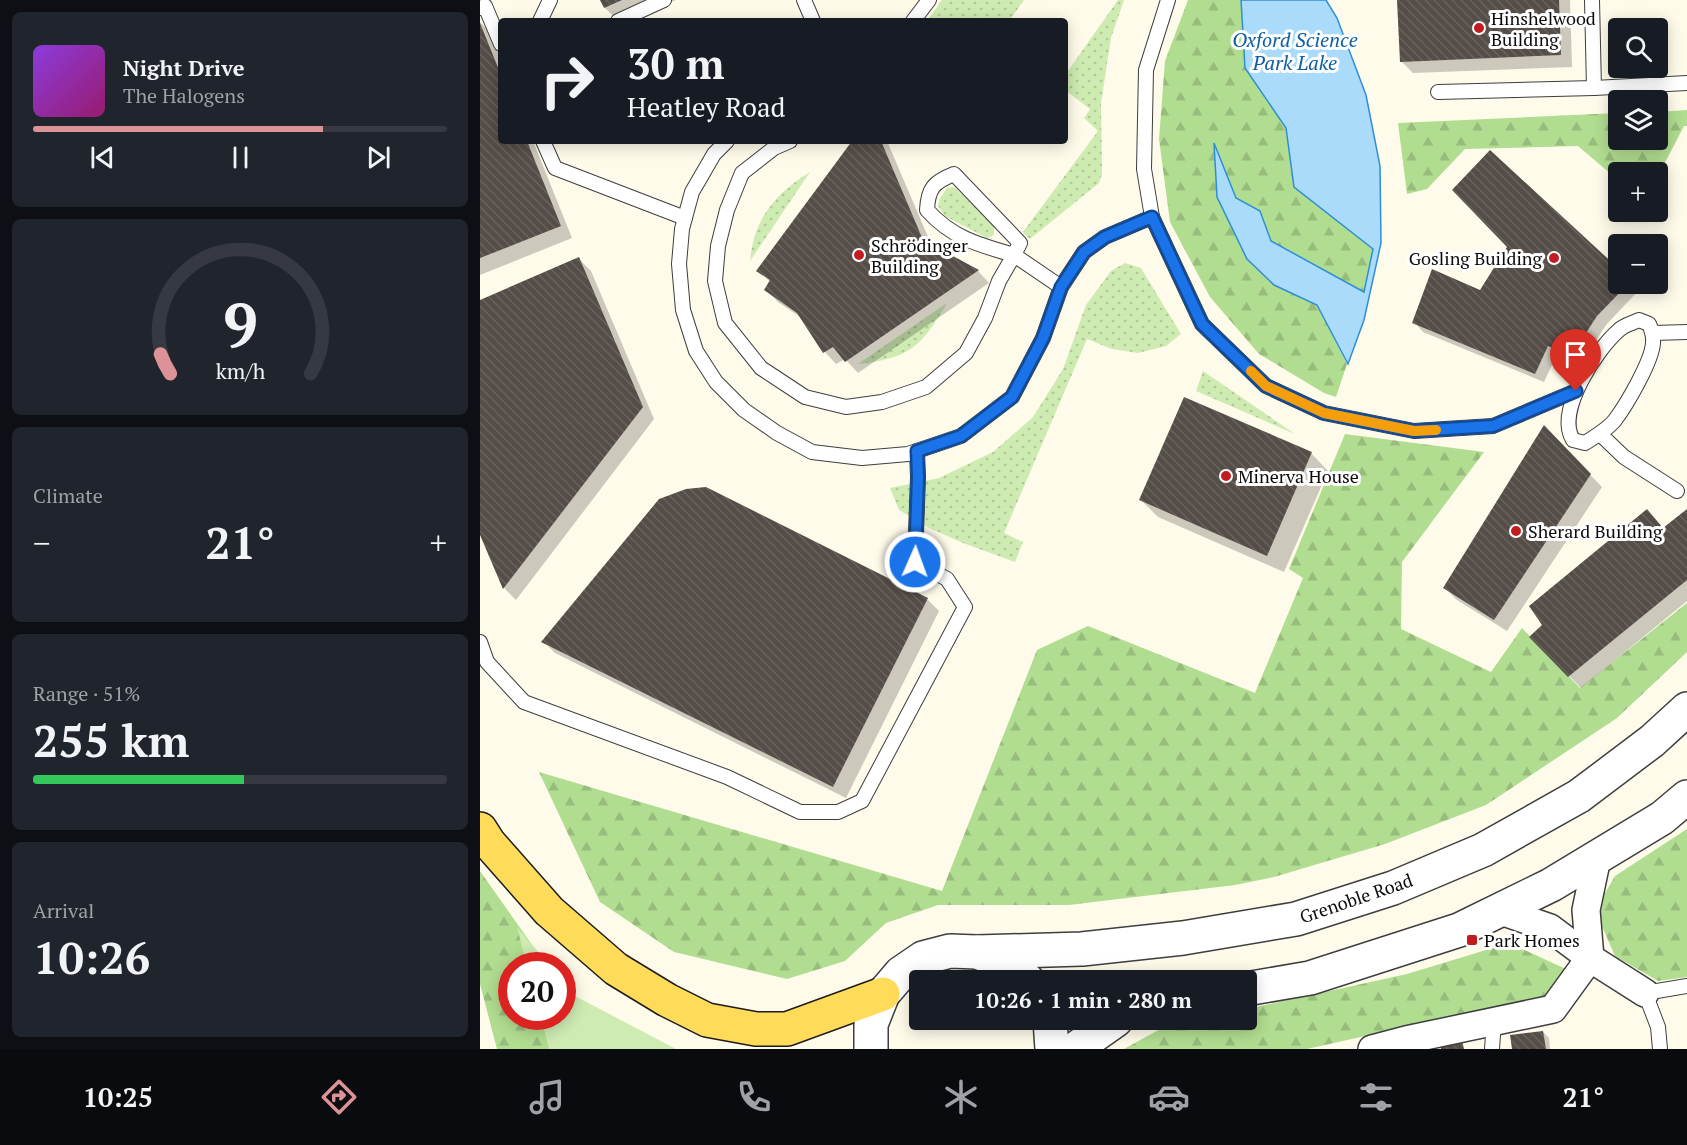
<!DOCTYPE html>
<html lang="en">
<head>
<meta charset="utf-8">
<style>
	:root { --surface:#171b24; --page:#20242c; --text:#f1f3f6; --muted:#9ea1a6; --line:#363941; --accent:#dc9296 }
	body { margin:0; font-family:"PT Serif",serif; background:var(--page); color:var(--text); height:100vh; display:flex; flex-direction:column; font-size:22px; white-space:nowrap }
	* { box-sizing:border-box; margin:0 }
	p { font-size:20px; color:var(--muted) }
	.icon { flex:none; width:33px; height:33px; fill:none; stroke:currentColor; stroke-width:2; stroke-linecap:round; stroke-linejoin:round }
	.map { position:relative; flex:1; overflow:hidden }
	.details { display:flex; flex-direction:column; gap:12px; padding:12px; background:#0d0f14; width:480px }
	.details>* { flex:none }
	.guide { position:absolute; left:18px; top:18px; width:570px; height:126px; border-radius:6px; box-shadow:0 3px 15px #0003; background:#171b24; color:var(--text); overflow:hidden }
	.fabs { position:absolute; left:1128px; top:18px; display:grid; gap:12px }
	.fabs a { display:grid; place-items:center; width:60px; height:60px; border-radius:6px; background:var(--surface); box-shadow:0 3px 15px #0003; font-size:30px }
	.speed { position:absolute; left:18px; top:952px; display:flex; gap:12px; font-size:30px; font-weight:700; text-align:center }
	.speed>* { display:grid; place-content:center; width:78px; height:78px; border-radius:50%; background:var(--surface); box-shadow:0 3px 15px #0003; line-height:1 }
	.speed .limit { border:9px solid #d22; background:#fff; color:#111 }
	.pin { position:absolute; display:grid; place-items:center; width:51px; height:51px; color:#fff; margin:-62px -26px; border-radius:50% 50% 50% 0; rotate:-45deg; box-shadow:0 0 6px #0007 }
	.pin .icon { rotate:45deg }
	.me { position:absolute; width:66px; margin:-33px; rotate:2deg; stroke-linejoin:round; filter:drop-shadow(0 0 4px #0008) }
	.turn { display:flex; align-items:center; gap:21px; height:126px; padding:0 30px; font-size:27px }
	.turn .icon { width:78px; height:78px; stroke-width:2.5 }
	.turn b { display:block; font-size:42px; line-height:51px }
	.big { font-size:45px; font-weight:800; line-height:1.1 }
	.details .tile { flex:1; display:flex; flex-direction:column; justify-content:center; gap:9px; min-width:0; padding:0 21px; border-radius:9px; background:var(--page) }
	.details .dial { align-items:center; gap:0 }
	.dial svg { height:156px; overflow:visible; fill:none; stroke:var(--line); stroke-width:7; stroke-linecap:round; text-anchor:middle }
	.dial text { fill:var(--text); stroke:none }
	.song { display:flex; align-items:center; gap:18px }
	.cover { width:72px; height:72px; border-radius:9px; background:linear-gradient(135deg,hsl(270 70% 55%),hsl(320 70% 35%)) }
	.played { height:6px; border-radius:3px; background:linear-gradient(90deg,var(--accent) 70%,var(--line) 70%) }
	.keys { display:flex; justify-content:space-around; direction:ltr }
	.heat { display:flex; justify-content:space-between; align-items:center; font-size:33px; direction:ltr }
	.charge { height:9px; border-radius:4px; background:linear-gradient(90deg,#34c759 51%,var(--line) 0) }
	.trip { position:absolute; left:429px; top:970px; width:348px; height:60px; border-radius:6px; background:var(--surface); box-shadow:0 3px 15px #0003; font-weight:800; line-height:60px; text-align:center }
	.dock { display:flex; height:96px; justify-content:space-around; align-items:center; background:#090b0e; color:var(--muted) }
	.dock .icon { width:42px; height:42px }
	.dock .on { color:var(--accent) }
	.dock b { font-size:27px; color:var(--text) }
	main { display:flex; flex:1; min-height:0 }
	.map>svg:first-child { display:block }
	.grass { fill:url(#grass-dots) }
	.forest { fill:url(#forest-firs) }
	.park { fill:#ceebb2 }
	.water { fill:#abdbfa; stroke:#2e8fd5; stroke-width:1.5 }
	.shadow { fill:#0003 }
	.building { fill:url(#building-back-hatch) }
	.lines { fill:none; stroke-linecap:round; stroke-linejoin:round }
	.service-casing { stroke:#3e3e3e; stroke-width:16 }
	.minor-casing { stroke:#3e3e3e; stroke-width:30 }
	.tertiary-casing { stroke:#3e3e3e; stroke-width:36 }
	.primary-casing { stroke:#1c1c1c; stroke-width:36 }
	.service { stroke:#fff; stroke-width:14 }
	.minor { stroke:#fff; stroke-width:27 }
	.tertiary { stroke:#fff; stroke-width:33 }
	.primary { stroke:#ffdb5a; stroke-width:33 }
	.route-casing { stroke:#114b97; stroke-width:15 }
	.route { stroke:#1a73e8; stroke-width:10 }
	.slow { stroke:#f59e0b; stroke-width:10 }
	.poi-dot { fill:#c31c20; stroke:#fff; stroke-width:2 }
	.labels { text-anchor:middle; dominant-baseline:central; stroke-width:6; stroke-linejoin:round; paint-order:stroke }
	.poi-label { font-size:18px; fill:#0b0b0b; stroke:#fff; text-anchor:start }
	.street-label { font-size:18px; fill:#0b0b0b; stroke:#fff }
	.water-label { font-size:20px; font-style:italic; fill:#0f5fa3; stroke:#fff }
</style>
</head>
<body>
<main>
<section class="details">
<div class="tile">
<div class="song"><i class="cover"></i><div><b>Night Drive</b><p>The Halogens</p></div></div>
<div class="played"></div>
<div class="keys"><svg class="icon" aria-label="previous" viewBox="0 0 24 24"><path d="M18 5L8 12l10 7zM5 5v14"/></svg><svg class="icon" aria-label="pause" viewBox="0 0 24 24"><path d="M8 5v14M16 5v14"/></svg><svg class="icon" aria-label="next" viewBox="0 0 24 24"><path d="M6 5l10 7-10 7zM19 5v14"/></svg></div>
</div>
<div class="tile dial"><svg viewBox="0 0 100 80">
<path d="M14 69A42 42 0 1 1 86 69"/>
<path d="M14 69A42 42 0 0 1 9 59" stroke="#dc9296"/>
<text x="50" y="56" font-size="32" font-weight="700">9</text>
<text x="50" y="72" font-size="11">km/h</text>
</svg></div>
<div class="tile"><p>Climate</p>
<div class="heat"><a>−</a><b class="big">21°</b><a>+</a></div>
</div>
<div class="tile"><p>Range · 51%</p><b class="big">255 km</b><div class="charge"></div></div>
<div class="tile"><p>Arrival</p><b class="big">10:26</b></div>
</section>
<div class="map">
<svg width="1207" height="1049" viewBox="0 0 1207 1049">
	<defs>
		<pattern id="grass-dots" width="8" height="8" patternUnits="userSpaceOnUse" patternTransform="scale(1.5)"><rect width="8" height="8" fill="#ceebb2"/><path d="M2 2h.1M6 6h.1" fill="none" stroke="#b0c898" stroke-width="1.8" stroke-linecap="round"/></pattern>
		<pattern id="forest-firs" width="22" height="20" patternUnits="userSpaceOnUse" patternTransform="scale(1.5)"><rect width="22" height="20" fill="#b1dd90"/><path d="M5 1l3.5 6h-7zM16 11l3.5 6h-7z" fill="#97bc7b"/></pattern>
		<pattern id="building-back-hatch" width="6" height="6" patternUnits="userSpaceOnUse" patternTransform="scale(1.5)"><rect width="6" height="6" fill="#554d47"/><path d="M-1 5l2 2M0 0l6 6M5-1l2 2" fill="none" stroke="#68625d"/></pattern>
	</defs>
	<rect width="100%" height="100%" fill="#fffbea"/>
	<g class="grass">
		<polygon points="462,0 544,0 529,21 447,21"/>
		<polygon points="638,0 644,0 631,38 621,103 622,174 619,183 550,239 543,232 618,131 604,118 610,109 585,90 585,75"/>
		<path d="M330,172L270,261C274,218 295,194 330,172Z"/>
		<polygon points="474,187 514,226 514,235 507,238 465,216 458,206 460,198 467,188"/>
		<polygon points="645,263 661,268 701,334 686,346 658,353 632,349 607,339 524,533 543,542 535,562 483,543 449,528 419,510 410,488 459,478 513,452 553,417 583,369 606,305 631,271"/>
		<path d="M467,303C441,347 430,358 378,364Z"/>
		<polygon points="723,371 815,434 716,391"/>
	</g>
	<g class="forest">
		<polygon points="708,0 761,0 765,68 807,128 814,187 893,249 884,293 791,241 780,211 756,198 735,145 737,197 794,285 837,305 867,364 856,397 844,393 779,354 730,297 690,222 679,139 685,61"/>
		<polygon points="1207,110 1207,126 1204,126 1178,176 1178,172 1138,172 1138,180 1098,146 985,149 947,189 927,194 918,123 1138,113 1138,140 1178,140 1178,112"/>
		<polygon points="865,434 1004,452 922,562 921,629 1011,672 1042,628 1100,688 1207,603 1207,652 1137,718 1006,805 905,844 794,877 755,885 589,905 458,905 406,923 365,961 307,979 194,952 120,902 59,772 462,891 557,650 608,626 775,693 823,578 809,569"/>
		<polygon points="1207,829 1207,977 1178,981 1135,956 1121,924 1121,900 1135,876"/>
		<polygon points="0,871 67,966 32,966 32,1017 82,1017 145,1049 17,1049 0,984"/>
		<polygon points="1029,943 1088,970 1068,995 827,1049 644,1049 682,1028 717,1020 766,1020 767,1009 927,974"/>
	</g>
	<g class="park">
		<polygon points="37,927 70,966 47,966"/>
		<polygon points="83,981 95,996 196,1049 69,1049 61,1017 82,1017"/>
	</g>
	<polygon class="water" points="761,0 846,0 857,18 886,95 900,166 901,243 884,320 868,364 837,305 794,285 767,259 737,197 734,143 756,198 780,211 791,241 884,292 893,249 814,187 806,128 765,68"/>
	<g class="shadow">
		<polygon points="121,0 196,0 150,21 138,21 125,8"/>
		<polygon points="919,0 1090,0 1092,67 933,73 921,61"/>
		<polygon points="0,22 9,31 21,60 21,141 53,141 92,238 0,275"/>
		<polygon points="374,141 407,141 452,246 498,271 509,283 378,373 365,359 356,364 345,352 323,319 298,302 286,290 290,282 278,270"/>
		<polygon points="1010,152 1138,270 1138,284 1152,284 1159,290 1126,325 1101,364 1077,354 1064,382 943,332 934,322 1000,291 1029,247"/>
		<polygon points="99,259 111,271 174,419 36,600 25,589 0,531 0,302"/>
		<polygon points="1064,427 1122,487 1027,631 977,600 965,588"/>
		<polygon points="831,453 848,471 804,572 678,517 661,500"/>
		<polygon points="1207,511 1207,601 1101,688 1051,637"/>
		<polygon points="447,599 459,611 366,798 75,653 63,641"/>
		<polygon points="1063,1032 1069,1038 1070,1049 1034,1049"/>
	</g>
	<g class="building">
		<polygon points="120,0 142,0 124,8"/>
		<polygon points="917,0 1079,0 1081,55 920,62"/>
		<polygon points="0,23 21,75 21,141 47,141 81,226 0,258"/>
		<polygon points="372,141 401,141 443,240 499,270 365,362 353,347 343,353 317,313 284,290 290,280 276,271"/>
		<polygon points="1010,150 1138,268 1138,284 1148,284 1117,316 1091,356 1068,346 1055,374 932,323 952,269 1000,290 1027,247 972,190"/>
		<polygon points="99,257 163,407 23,589 0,535 0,300"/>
		<polygon points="704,397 832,452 787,556 659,500"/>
		<polygon points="1064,425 1111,474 1014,620 963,588"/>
		<polygon points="226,487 448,598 353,787 61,642 179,499 206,489"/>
		<polygon points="1167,509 1183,528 1207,509 1207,580 1088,677 1049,637 1062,625 1049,606"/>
		<polygon points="1063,1031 1066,1049 1032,1049 1030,1035"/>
		<polygon points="982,1040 984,1049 961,1049 960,1045"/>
	</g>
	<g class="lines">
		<g class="service-casing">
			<g id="service">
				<polyline points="324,0 333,21"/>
				<polyline points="688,0 666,70 664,169 672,217 722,324 786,386 844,413 934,431 1013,426 1096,391"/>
				<polyline points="0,8 5,6 21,44"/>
				<polyline points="60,21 70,0"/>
				<polyline points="138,21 184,0"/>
				<polyline points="433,21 449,0"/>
				<polyline points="1114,88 1207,83"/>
				<polyline points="958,92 1114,88 1112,0"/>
				<polyline points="63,141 75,168 205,218"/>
				<polyline points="247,141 234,154 212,192 202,229 199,264 203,310 216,351 236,382 264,410 297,433 332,452 382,458 428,454 481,436 532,397 563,338 581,287 604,252 625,237 672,217"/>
				<polyline points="310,141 294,148 262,173 247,210 238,246 235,281 245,323 281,368 325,397 366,407 402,402 446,387 486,353 505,318 519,281 534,255 581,287"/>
				<path d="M474,174L540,243L534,255C499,245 472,238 447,210C448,188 454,182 474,174Z"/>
				<path d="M1159,320L1169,324C1172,331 1174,336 1173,343C1172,361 1147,404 1135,420C1128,429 1116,436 1105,443L1093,440C1075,411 1117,349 1139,330C1144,325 1153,323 1159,320Z"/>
				<polyline points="1173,333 1207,332"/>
				<polyline points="1120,434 1144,457 1197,491"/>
				<polyline points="0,642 7,662 44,702 247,777 320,812 358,812 382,801 485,607 467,579 435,562 438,477 437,451"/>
				<polyline points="1012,1049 1014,1021"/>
				<polyline points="1180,1049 1178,1027 1165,993 1207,986"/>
			</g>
		</g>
		<g class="minor-casing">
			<g id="minor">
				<polyline points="1021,911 1070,928 1110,958"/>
				<polyline points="1110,958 1106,910 1117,858"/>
				<polyline points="892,1049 926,1040 1073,1009 1110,958 1165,993"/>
			</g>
		</g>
		<g class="tertiary-casing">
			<g id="tertiary">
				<polyline points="497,952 602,949 703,938 816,919 913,888 1003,850 1099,796 1172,741 1207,709"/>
				<polyline points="766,989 830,978 979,930 1071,885 1182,818 1207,797"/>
				<polyline points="570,1020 572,1049"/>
				<polyline points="391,1049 391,1024 403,994 421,973 443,958 470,951 497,952 529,964 548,981"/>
				<polyline points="595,1049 636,1020"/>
			</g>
		</g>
		<g class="primary-casing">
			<polyline id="primary" points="0,829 9,843 69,911 136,969 187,1000 227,1020 276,1029 307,1029 403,994"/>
		</g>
		<use href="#service" class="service"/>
		<use href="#minor" class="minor"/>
		<use href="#tertiary" class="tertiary"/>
		<use href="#primary" class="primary"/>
	</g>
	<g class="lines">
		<g class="route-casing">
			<polyline id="route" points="435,562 438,477 437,451 481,436 532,397 563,338 581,287 604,252 625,237 672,217 722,324 786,386 844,413 934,431 1013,426 1096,391"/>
		</g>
		<use href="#route" class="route"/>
		<polyline class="slow" points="771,371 786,386 844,413 934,431 956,430"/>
	</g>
	<g class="poi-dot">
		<circle cx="999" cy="28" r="6"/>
		<circle cx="379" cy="255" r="6"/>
		<circle cx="1074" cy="258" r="6"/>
		<circle cx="746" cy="476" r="6"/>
		<circle cx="1036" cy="531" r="6"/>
		<rect x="986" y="934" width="12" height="12" rx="3"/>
	</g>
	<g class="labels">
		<g class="poi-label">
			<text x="1011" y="18">Hinshelwood<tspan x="1011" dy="21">Building</tspan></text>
			<text x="391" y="245">Schrödinger<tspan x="391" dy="21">Building</tspan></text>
			<text x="1062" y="258" text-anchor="end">Gosling Building</text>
			<text x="758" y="476">Minerva House</text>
			<text x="1048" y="531">Sherard Building</text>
			<text x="1004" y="940">Park Homes</text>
		</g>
		<g class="street-label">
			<text transform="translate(876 898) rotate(-19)">Grenoble Road</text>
		</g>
		<g class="water-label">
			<text x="815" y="39">Oxford Science<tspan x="815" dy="23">Park Lake</tspan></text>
		</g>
	</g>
</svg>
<div class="fabs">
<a><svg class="icon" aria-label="search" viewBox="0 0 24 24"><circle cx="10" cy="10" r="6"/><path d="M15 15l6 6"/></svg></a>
<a><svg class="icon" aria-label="layers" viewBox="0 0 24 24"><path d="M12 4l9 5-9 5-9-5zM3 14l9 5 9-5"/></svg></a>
<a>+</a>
<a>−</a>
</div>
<div class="speed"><div class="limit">20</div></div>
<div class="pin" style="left:1096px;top:391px;background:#d93025"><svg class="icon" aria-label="arrive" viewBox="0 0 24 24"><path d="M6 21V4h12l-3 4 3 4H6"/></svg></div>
<svg class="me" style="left:435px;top:562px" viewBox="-20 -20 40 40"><circle r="17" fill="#1a73e8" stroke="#fff" stroke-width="3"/><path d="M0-11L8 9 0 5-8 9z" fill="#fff"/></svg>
<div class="trip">10:26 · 1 min · 280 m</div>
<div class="guide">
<div class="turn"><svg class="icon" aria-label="right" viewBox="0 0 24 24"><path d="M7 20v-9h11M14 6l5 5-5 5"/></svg><div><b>30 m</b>Heatley Road</div></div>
</div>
</div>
</main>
<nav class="dock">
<b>10:25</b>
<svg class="icon on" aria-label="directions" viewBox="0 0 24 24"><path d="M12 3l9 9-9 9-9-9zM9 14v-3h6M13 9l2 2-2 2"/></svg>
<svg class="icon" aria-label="music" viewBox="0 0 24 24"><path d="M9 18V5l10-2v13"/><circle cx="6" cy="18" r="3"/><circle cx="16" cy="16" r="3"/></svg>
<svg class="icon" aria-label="phone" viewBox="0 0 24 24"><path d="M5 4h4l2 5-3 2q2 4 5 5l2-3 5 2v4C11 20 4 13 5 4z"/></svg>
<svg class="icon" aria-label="climate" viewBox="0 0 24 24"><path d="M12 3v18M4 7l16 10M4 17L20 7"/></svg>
<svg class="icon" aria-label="car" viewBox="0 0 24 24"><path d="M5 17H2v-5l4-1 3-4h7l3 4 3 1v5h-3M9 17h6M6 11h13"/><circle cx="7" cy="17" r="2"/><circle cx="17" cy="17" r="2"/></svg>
<svg class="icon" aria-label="filters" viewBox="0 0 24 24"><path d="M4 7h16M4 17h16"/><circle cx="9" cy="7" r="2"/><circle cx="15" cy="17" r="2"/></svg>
<b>21°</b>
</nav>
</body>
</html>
